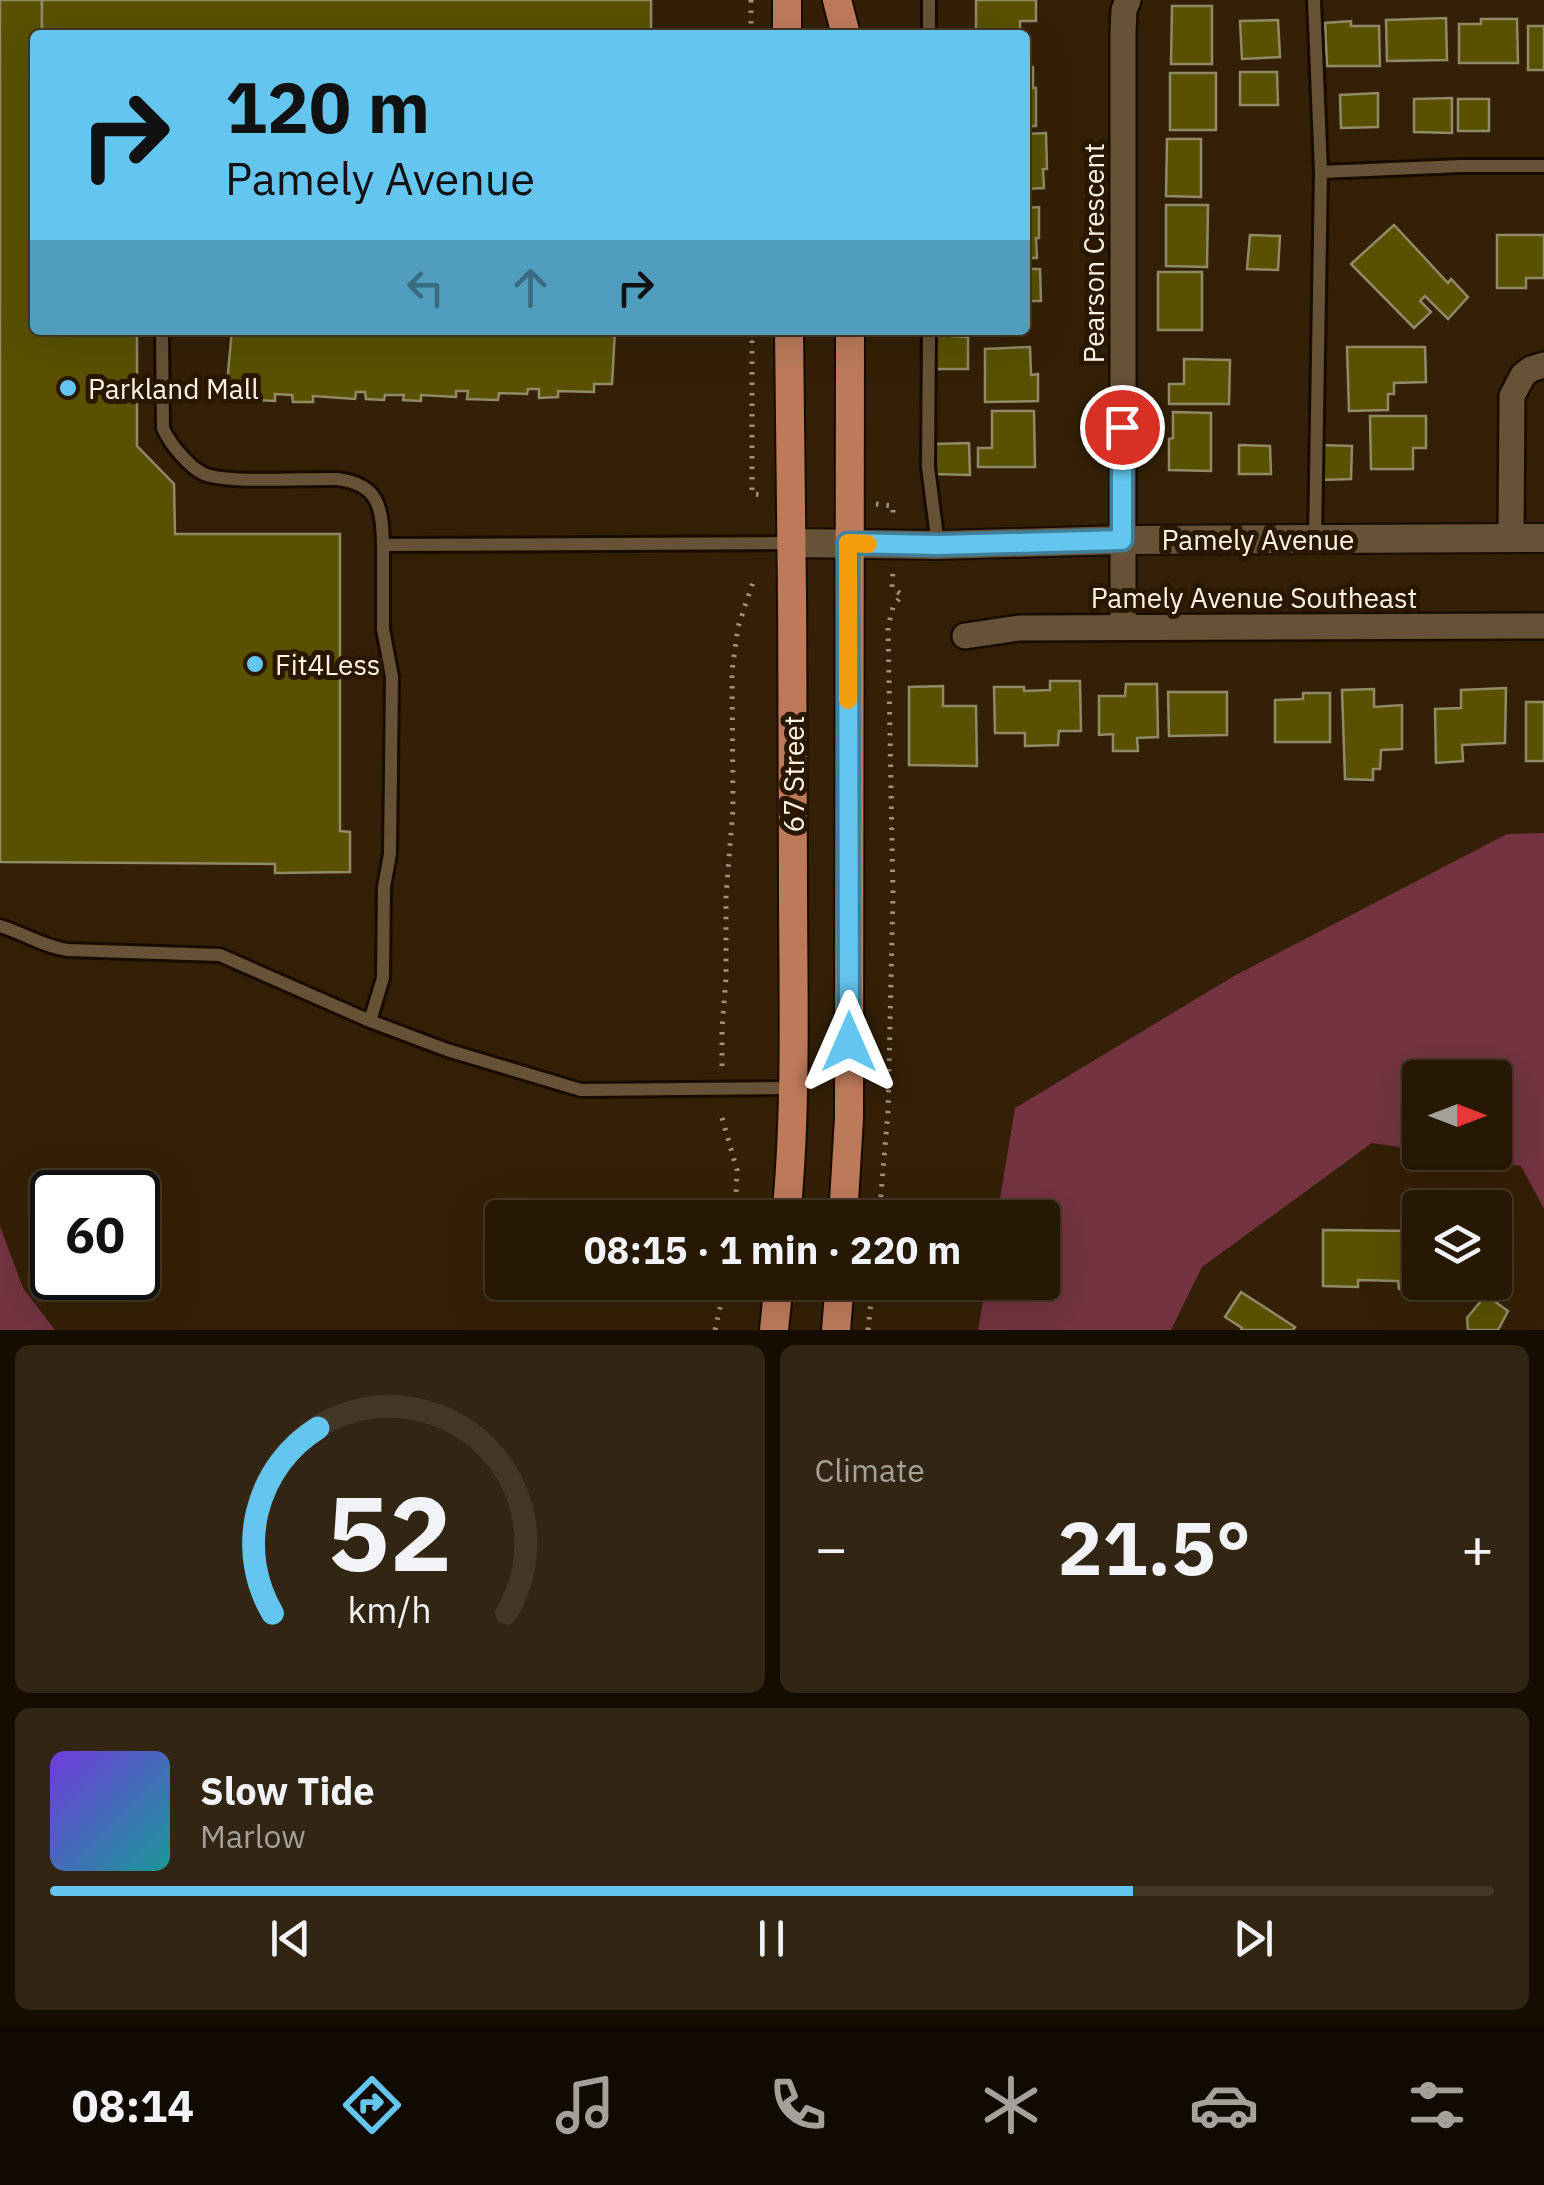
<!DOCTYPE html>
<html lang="en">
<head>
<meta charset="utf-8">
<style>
	:root { --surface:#271804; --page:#332513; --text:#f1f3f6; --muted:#a4a09a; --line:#433726; --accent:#64c5ee }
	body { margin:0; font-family:"IBM Plex Sans",sans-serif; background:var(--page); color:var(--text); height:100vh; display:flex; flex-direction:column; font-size:38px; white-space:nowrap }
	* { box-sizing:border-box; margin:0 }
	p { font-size:32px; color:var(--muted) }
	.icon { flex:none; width:55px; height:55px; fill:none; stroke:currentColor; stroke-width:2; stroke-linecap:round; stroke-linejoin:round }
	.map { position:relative; height:1330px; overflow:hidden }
	.side { display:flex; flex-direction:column; gap:15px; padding:15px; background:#150d02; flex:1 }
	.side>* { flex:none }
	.top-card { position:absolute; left:30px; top:30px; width:1000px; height:305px; border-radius:10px; box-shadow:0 10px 40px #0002,0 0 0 2px var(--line); background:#64c5ee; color:#111; overflow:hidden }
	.needle { width:65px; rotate:90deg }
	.tools { position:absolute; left:1402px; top:1060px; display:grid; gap:20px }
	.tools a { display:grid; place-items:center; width:110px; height:110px; border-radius:10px; background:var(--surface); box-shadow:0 10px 40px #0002,0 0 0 2px var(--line); font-size:50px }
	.speed { position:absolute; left:30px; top:1170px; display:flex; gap:20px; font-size:50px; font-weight:700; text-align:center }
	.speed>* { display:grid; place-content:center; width:130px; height:130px; border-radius:50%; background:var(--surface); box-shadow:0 10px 40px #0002,0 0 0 2px var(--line); line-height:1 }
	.speed .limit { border:5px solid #111; border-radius:15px; background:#fff; color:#111 }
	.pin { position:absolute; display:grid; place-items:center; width:85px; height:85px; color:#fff; margin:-42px; border:5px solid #fff; border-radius:50%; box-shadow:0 2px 10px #0007 }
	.me { position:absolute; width:110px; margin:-55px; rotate:0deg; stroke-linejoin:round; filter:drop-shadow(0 0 8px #0008) }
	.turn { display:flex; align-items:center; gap:35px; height:210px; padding:0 30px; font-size:45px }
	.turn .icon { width:130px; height:130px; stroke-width:2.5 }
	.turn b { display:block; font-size:70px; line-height:85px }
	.lanes { display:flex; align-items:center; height:95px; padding:0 30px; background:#0003; justify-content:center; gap:50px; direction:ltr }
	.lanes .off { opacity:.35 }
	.big { font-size:75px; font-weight:800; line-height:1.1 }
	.side .card { flex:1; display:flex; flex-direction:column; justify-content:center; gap:15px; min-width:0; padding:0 35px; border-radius:15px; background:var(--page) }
	.side .dial { align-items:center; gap:0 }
	.dial svg { height:260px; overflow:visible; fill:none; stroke:var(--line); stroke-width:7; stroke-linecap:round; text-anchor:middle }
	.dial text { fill:var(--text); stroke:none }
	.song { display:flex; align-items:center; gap:30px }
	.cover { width:120px; height:120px; border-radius:15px; background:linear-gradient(135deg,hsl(260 70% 55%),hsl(180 70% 35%)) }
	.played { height:10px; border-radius:5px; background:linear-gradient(90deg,var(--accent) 75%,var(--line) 75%) }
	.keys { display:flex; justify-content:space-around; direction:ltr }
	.heat { display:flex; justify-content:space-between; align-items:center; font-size:55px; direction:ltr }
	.side .tiles { flex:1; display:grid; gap:15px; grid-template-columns:1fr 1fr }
	.card:last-child { grid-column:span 2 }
	.trip { position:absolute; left:485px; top:1200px; width:575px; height:100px; border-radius:10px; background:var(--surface); box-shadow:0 10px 40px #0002,0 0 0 2px var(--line); font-weight:800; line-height:100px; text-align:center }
	.dock { display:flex; height:160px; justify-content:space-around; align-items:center; background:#100a02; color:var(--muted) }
	.dock .icon { width:70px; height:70px }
	.dock .current { color:var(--accent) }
	.dock b { font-size:45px; color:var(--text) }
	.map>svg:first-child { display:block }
	.forest { fill:#733341 }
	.building { fill:#595100; stroke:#8f8b68; stroke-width:2.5 }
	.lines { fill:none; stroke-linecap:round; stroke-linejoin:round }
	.service-casing { stroke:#180b00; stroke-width:18 }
	.minor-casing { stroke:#180b00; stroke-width:30 }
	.tertiary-casing { stroke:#180b00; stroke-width:32 }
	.primary-casing { stroke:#180b00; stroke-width:32 }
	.path { stroke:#a1927f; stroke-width:5; stroke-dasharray:2.5 8; stroke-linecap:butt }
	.service { stroke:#685237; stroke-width:12 }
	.minor { stroke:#685237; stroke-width:25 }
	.tertiary { stroke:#685237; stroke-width:28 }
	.primary { stroke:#bd7a5b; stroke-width:28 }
	.route-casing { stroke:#41809b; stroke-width:25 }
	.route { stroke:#64c5ee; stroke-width:18 }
	.slow { stroke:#f59e0b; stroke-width:18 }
	.poi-dot { fill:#64c5ee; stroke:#2a1700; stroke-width:4 }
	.labels { text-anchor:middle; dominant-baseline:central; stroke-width:10; stroke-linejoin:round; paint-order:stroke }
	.street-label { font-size:28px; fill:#fef3e7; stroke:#2a1700 }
	.poi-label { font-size:28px; fill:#fef3e7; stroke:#2a1700; text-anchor:start }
</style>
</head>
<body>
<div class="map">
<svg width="1544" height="1330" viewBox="0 0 1544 1330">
	<rect width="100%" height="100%" fill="#342006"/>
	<g class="forest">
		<polygon points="1544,833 1544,1209 1521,1166 1434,1153 1495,1152 1495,1078 1420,1078 1420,1150 1372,1143 1202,1267 1171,1330 978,1330 986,1283 1042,1282 1042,1218 997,1217 1015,1108 1234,976 1507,834"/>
		<polygon points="0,1226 23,1288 55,1330 0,1330"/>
	</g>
	<g class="building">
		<polygon points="0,0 42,0 42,35 35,35 35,330 137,330 137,446 174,484 175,534 340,534 340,831 350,832 350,872 275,873 275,864 0,862"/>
		<rect x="42" y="0" width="609" height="35"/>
		<polygon points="976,0 1036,0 1036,21 1020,21 1020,35 976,35"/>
		<polygon points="1172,6 1212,6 1212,64 1171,64"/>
		<polygon points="1446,18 1447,60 1387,61 1386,20"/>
		<polygon points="1481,19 1517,19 1518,63 1459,63 1459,24 1481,24"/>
		<polygon points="1278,20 1280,57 1242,59 1240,21"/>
		<polygon points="1351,21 1351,26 1379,26 1380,66 1327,66 1325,23"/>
		<rect x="1528" y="26" width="16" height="44"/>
		<polygon points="1025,67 1033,67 1033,88 1036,88 1036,126 1025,126"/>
		<polygon points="1240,72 1277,72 1278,105 1240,105"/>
		<rect x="1170" y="73" width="46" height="57"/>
		<polygon points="1378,93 1378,127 1341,128 1340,95"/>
		<polygon points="1452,98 1452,133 1414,132 1414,99"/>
		<rect x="1458" y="99" width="31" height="32"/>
		<polygon points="1046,133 1047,169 1043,169 1044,188 1025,189 1025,134"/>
		<polygon points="1167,139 1201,139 1201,197 1166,196"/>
		<polygon points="1166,205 1208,205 1207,267 1166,266"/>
		<polygon points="1039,207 1039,238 1036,238 1037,258 1025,258 1025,208"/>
		<polygon points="1394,225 1448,283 1451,279 1468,297 1448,319 1425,296 1420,301 1431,312 1414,328 1351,264"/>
		<polygon points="1250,235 1280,236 1278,270 1247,269"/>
		<polygon points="1497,235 1544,235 1544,278 1526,278 1526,288 1497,288"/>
		<polygon points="1025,269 1040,269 1041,301 1025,301 1025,312"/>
		<rect x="1158" y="272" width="44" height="58"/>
		<polygon points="232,330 615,330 612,384 594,384 594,392 558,391 558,397 539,398 539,389 528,389 527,394 499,393 498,400 467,399 468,391 456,391 456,397 421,395 421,401 403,400 404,395 385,395 384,400 366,399 365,392 356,392 355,399 313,396 313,402 293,402 292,395 275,394 275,401 252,400 253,384 227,383"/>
		<polygon points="936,335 968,337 968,369 935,369"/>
		<polygon points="1030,347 1031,375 1038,374 1038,401 985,402 985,349"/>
		<polygon points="1347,347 1425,347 1426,382 1394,383 1394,394 1388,394 1388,410 1349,411"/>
		<polygon points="1184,359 1230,360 1229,404 1169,404 1169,384 1184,384"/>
		<polygon points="992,411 1034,411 1035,467 978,467 978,448 992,448"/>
		<polygon points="1173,412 1211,413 1211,471 1169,470 1169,439 1173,438"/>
		<polygon points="1370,416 1426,416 1426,448 1413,448 1413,469 1371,469"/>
		<polygon points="969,443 970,475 933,474 933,444"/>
		<polygon points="1239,445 1270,446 1271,474 1239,474"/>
		<polygon points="1319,445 1352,446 1351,479 1320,480"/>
		<polygon points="1050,681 1080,681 1081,731 1059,731 1058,745 1025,746 1025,733 995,733 994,687 1024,687 1024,691 1050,690"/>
		<polygon points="1126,684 1157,684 1158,737 1137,738 1138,751 1113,751 1113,734 1099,735 1099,696 1125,696"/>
		<polygon points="943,686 943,706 976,706 977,766 909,765 909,687"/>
		<polygon points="1506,688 1505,743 1462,745 1463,761 1436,763 1435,709 1461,708 1461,690"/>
		<polygon points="1374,689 1374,707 1402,705 1402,749 1381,750 1380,769 1373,769 1373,780 1345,779 1342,690"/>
		<polygon points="1168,692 1227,692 1227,735 1169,736"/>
		<polygon points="1303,693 1330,693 1330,742 1275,742 1275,700 1303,699"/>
		<rect x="1526" y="702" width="18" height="59"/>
		<polygon points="1323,1230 1420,1231 1420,1282 1431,1282 1430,1289 1399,1289 1398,1281 1358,1280 1358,1287 1323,1286"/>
		<polygon points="1241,1292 1295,1327 1293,1330 1241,1330 1242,1328 1225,1317"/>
		<polygon points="1486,1295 1508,1311 1498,1330 1468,1330 1467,1318"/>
	</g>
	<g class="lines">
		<g class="service-casing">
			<g id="service">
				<polyline points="1314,0 1321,172 1315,539"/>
				<polyline points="929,35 929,0"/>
				<polyline points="1321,172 1461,166 1544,166"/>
				<path d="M162,330L163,428C169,443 189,467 204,474C228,484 307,478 337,479C379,484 382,507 383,545"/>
				<polyline points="929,330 928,467 938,545"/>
				<path d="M0,926C23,933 44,947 68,950L220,955L370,1021L447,1050L581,1090L792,1088"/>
				<polyline points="370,1021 383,978 384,887 390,854 392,677 383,629 383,545 790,543"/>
			</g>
		</g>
		<g class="minor-casing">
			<g id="minor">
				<polyline points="1511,538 1512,396 1523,375 1531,369 1544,365"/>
				<polyline points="1123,627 1123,32 1124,10 1128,0"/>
				<polyline points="965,636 1019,628 1544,626"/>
			</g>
		</g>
		<g class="tertiary-casing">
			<polyline id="tertiary" points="793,543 938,545 1123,540 1544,538"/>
		</g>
		<g class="primary-casing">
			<g id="primary">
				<polyline points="837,0 846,35"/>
				<polyline points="787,35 787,0"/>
				<path d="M786,1218C797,1107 793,995 793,884C793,699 792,515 789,330"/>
				<polyline points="843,1218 849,1118 850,330"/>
				<polyline points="774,1330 779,1282"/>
				<polyline points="836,1330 840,1282"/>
			</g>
		</g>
		<g class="path">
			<polyline points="751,0 751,35"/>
			<polyline points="752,330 752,494 765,495"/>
			<polyline points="876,504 893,506 893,518"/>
			<polyline points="722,1066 722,1029 726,978 726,895 733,809 732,671 738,627 753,582"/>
			<polyline points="722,1118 737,1170 735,1218"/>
			<polyline points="879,1218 888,1111 893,894 888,627 893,607 902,595 892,588 893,569"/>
			<polyline points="715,1330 726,1282"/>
			<polyline points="868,1330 873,1282"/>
		</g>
		<use href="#service" class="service"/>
		<use href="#minor" class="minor"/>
		<use href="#tertiary" class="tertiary"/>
		<use href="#primary" class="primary"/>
	</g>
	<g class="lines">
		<g class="route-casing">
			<polyline id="route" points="849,1042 848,543 938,545 1122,540 1122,427"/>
		</g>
		<use href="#route" class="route"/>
		<polyline class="slow" points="848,700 848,543 868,544"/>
	</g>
	<g class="poi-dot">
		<circle cx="68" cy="388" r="10"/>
		<circle cx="255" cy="664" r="10"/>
	</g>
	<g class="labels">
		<g class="street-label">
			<text transform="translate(1093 253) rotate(-90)">Pearson Crescent</text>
			<text x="1258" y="539">Pamely Avenue</text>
			<text x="1254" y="597">Pamely Avenue Southeast</text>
			<text transform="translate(793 774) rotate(-90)">67 Street</text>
		</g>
		<g class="poi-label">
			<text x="88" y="388">Parkland Mall</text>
			<text x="275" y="664">Fit4Less</text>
		</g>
	</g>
</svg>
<div class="tools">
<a><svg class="needle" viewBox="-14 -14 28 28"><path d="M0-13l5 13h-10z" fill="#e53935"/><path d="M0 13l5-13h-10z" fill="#a4a09a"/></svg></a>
<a><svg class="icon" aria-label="layers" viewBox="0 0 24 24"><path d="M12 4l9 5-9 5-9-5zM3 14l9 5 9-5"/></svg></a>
</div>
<div class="speed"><div class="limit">60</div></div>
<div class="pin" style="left:1122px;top:427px;background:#d93025"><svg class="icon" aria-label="arrive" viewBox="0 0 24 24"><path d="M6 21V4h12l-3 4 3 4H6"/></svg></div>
<svg class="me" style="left:849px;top:1042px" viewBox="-20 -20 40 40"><path d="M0-17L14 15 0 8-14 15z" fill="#64c5ee" stroke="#fff" stroke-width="4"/></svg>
<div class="trip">08:15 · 1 min · 220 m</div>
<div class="top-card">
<div class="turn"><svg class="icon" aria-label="right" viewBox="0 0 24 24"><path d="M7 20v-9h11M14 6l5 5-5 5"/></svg><div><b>120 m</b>Pamely Avenue</div></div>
<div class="lanes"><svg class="icon off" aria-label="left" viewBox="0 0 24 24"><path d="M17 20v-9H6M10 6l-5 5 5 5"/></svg><svg class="icon off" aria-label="ahead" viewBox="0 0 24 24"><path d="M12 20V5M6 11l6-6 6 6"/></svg><svg class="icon" aria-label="right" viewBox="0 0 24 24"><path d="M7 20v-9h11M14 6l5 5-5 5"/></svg></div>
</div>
</div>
<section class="side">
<div class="tiles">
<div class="card dial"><svg viewBox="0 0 100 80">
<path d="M14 69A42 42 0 1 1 86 69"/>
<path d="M14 69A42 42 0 0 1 28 12" stroke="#64c5ee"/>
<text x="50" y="56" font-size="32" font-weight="700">52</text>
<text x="50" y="72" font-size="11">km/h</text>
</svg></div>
<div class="card"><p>Climate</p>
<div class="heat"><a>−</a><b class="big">21.5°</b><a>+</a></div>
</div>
<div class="card">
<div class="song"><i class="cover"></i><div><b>Slow Tide</b><p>Marlow</p></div></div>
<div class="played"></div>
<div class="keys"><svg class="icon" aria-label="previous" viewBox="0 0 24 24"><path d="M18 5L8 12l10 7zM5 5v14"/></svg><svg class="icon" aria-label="pause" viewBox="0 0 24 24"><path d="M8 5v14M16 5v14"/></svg><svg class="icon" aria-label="next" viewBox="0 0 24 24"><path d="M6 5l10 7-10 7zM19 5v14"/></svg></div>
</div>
</div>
</section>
<nav class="dock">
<b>08:14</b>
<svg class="icon current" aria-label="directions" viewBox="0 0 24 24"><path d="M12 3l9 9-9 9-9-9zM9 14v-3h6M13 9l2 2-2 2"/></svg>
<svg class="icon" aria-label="music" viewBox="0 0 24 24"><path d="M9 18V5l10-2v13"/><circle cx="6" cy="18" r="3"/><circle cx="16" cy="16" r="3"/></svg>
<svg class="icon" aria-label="phone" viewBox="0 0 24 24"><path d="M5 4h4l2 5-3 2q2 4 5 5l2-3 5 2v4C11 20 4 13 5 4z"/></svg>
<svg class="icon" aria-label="climate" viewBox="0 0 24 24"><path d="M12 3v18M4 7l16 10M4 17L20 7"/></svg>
<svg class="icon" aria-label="car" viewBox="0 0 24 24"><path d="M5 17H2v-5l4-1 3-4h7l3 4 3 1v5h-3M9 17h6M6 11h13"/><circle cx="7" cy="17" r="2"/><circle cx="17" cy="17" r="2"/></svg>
<svg class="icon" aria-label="filters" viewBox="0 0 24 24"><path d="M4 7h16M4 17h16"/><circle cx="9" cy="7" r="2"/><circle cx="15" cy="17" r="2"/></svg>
</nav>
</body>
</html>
